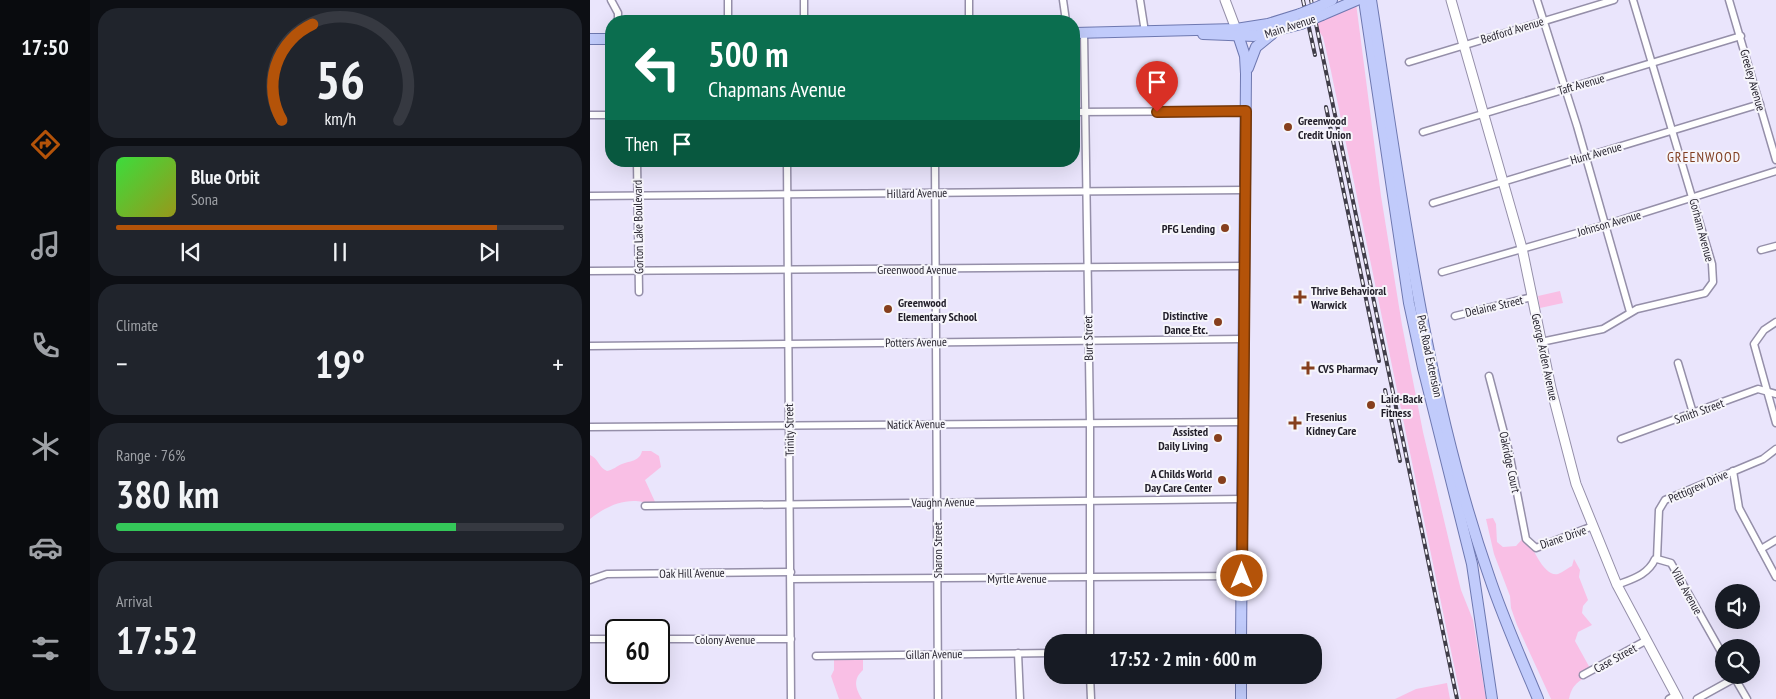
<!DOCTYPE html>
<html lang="en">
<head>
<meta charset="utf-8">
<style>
	:root { --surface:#171b24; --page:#20242c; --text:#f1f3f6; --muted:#9ea1a6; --line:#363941; --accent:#b45309 }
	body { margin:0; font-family:"PT Sans Narrow",sans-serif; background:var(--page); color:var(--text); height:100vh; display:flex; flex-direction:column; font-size:19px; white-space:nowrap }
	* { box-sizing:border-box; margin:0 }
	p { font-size:16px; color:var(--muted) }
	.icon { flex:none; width:28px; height:28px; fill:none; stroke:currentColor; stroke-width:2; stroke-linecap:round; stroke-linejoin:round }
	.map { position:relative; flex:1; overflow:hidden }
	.panel { display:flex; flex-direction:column; gap:8px; padding:8px; background:#0d0f14; width:500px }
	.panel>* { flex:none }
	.top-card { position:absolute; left:15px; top:15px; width:475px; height:152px; border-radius:20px; box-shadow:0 5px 20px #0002; background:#0b6e4f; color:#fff; overflow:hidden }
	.controls { position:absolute; left:1125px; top:584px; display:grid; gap:10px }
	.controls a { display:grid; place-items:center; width:45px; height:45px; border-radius:50%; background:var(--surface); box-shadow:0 5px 20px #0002; font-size:25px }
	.speed { position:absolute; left:15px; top:619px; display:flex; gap:10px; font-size:25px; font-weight:700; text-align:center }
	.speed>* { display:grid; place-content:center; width:65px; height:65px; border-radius:50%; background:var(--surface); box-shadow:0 5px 20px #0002; line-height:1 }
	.speed .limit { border:2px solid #111; border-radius:8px; background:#fff; color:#111 }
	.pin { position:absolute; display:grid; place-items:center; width:42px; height:42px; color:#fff; margin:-51px -21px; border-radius:50% 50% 50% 0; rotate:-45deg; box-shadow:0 0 5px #0007 }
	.pin .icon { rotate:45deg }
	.me { position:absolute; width:55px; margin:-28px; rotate:0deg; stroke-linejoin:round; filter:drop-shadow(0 0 4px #0008) }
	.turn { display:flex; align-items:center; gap:18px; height:105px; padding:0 20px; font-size:22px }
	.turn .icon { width:65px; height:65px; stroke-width:2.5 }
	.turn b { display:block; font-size:35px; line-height:42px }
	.then { display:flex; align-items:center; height:48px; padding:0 20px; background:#0003; gap:10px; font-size:19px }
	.big { font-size:38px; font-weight:700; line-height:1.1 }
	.panel .widget { flex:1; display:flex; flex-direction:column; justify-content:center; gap:8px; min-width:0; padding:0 18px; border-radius:20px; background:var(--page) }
	.panel .dial { align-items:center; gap:0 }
	.dial svg { height:130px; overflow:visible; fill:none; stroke:var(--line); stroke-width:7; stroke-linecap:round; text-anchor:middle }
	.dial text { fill:var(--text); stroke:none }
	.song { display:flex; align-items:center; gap:15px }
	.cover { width:60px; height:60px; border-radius:8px; background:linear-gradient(135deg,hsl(120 70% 55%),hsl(60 70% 35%)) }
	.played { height:5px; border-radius:2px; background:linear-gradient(90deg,var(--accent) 85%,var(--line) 85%) }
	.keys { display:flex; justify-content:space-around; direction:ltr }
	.heat { display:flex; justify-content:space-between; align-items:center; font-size:28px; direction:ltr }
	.charge { height:8px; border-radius:4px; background:linear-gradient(90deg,#34c759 76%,var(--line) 0) }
	.trip { position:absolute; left:454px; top:634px; width:278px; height:50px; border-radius:20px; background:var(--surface); box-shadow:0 5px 20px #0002; font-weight:700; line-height:50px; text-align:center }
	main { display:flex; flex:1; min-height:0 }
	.menu { display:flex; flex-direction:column; width:90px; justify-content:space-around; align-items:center; background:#090b0e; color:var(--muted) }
	.menu .icon { width:35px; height:35px }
	.menu .on { color:var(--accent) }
	.menu b { font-size:22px; color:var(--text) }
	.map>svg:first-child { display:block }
	.green { fill:#f9bfe5 }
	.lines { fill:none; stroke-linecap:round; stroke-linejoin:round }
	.street-casing { stroke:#958fa9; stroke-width:9 }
	.secondary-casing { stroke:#958fa9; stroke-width:11 }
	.primary-casing { stroke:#6e78b0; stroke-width:12 }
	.street { stroke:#fff; stroke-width:6 }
	.secondary { stroke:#fff; stroke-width:9 }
	.primary { stroke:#c1cbfb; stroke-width:10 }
	.rail-casing { stroke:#403d49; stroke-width:4 }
	.rail { stroke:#f6f5fb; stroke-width:2; stroke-dasharray:5.5; stroke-linecap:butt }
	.primary-bridge-casing { stroke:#6e78b0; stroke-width:12; stroke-linecap:butt }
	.primary-bridge { stroke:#c1cbfb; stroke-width:10 }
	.route-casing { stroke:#753606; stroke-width:12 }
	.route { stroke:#b45309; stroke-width:9 }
	.poi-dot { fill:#863f1d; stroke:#f6f5fb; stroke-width:2 }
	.labels { text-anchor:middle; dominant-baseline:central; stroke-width:4; stroke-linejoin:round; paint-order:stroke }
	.street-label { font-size:12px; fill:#211e29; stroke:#f6f5fb }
	.poi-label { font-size:12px; font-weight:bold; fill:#211e29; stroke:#f6f5fb; text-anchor:start }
	.neighbourhood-label { font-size:14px; letter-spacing:1px; fill:#813f21; stroke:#f6f5fb }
</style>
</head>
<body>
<main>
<nav class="menu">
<b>17:50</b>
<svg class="icon on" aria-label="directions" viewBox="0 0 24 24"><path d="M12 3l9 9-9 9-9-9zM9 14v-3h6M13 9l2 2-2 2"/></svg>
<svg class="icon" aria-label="music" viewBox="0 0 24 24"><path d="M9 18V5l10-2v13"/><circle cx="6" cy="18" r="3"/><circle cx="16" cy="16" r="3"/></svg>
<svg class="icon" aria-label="phone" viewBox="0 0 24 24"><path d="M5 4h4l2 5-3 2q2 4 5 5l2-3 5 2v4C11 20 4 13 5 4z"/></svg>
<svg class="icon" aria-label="climate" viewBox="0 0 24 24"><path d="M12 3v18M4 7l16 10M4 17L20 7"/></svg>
<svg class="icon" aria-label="car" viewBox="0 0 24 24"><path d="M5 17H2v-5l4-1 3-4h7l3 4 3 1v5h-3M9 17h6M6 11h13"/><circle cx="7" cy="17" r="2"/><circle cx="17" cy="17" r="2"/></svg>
<svg class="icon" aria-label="filters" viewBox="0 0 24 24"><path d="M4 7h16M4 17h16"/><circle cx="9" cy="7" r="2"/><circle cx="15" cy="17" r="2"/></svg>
</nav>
<section class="panel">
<div class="widget dial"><svg viewBox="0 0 100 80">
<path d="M14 69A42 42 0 1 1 86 69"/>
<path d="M14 69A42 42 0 0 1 33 10" stroke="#b45309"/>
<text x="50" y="56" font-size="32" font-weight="700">56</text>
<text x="50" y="72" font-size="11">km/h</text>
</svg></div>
<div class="widget">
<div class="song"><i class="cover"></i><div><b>Blue Orbit</b><p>Sona</p></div></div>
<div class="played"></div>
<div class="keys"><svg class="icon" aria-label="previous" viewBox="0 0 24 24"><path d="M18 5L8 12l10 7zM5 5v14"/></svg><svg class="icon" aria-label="pause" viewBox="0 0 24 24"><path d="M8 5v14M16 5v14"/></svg><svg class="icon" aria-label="next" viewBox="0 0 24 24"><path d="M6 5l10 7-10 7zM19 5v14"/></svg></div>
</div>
<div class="widget"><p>Climate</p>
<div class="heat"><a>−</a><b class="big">19°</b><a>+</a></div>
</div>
<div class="widget"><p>Range · 76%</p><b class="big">380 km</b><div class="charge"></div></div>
<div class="widget"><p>Arrival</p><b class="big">17:52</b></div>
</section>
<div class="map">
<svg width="1186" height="699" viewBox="0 0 1186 699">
	<rect width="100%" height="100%" fill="#eae5fc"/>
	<g class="green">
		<polygon points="766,3 791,196 812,325 833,432 864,562 871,590 883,620 896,699 871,699 741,71 733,37 725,25 733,17"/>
		<polygon points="970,291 973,303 950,308 948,296"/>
		<path d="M52,451H61L69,456L71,467L55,480L66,504C58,505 53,501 46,501C29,500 12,509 0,519V455C8,458 9,468 17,471C23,470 27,466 32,464C40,461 50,461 52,451Z"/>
		<path d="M903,518L906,524L907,542L913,547L926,546L935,536C943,546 953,577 968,574C973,572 978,568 982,566L984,559L990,570L989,577L998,600L993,606L992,613L1002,625L988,632L985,641L1001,670C992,683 983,680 979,699H961L927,625L921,608L920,596L904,554L896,519Z"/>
		<path d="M244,656H273V670C263,679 265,688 272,699H249L241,676L244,670Z"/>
		<polygon points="857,683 860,699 805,699 826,689"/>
	</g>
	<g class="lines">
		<g class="street-casing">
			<g id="street">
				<polyline points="21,0 28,13 28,21"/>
				<polyline points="214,0 214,21"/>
				<polyline points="473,0 476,21"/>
				<polyline points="550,0 555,32"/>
				<polyline points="947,0 987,126 1040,312"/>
				<polyline points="1139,0 1186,160"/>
				<polyline points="138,21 138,0"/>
				<polyline points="379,21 379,0"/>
				<polyline points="494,33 500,423 500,642"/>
				<polyline points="819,62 1024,0"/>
				<polyline points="484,112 656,111"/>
				<polyline points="0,115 21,115"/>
				<polyline points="833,132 1151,36"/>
				<polyline points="47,161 49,292"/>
				<polyline points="197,161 201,699"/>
				<polyline points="345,161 348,699"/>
				<polyline points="0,196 654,190"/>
				<polyline points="843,203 1170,104"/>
				<polyline points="1171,250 1186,246"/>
				<polyline points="0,271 653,266"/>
				<polyline points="852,272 1015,225 1186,171"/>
				<polyline points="865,316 942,297"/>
				<polyline points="1186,322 1174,330 1164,344 1186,423"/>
				<polyline points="951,342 1013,329 1047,309 1115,293 1123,282 1122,264 1043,0"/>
				<polyline points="0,346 653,339"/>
				<polyline points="1088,363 1103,413"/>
				<polyline points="899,376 919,452 936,539 946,548 1003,526"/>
				<polyline points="0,427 653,422"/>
				<polyline points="1031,439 1168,389 1186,394"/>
				<polyline points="1143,471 1149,508 1186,577"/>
				<polyline points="55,506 652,499"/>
				<polyline points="1171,549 1186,540"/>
				<polyline points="1067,559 1081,563 1134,657"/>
				<polyline points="201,579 652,576"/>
				<polyline points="0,580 17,574 201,572"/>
				<path d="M1027,585C1042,579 1058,575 1065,559H1067L1069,510L1075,500L1173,459L1186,449"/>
				<polyline points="0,639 26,639"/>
				<polyline points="69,639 201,639"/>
				<polyline points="428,653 430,699"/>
				<polyline points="226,656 462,653"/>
				<polyline points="500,675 501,699"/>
				<polyline points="993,675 1057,640"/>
				<polyline points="1143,675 1157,699"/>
				<polyline points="1079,699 1086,695"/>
				<polyline points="1107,699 1145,678"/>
			</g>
		</g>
		<g class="secondary-casing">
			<g id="secondary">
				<polyline points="635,0 646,29"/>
				<polyline points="861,0 932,248 961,388 986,484 1027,585 1088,699"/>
			</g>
		</g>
		<g class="primary-casing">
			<g id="primary">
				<polyline points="774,0 819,303 833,368 882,564 902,699"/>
				<path d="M781,0C811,192 835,392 899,576C913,618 931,658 948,699"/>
				<polyline points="730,6 742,0"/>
				<polyline points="732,15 767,0"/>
				<polyline points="646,29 655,56 656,74 651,642"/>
				<polyline points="484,33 646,29 678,24 710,14"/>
				<polyline points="613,34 664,36 711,24"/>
				<polyline points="0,39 21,39"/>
				<polyline points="658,68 666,47 682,34"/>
				<polyline points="651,699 651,675"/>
			</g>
		</g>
		<use href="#street" class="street"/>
		<use href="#secondary" class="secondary"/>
		<use href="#primary" class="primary"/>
		<g class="rail-casing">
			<g id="rail">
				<polyline points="713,0 725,55"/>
				<polyline points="721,0 867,699"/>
				<polyline points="736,107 789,361"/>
				<polyline points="795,390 810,461"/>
			</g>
		</g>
		<use href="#rail" class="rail"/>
		<g class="primary-bridge-casing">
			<g id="primary-bridge">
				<polyline points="710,14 730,6"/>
				<polyline points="711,24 732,15"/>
			</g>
		</g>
		<use href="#primary-bridge" class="primary-bridge"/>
	</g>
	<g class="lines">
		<g class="route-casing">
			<polyline id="route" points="567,112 656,111 652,576"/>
		</g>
		<use href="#route" class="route"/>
	</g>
	<g class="poi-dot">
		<circle cx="698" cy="127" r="5"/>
		<circle cx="635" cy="228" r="5"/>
		<path d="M707.5 289.5h5v5h5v5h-5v5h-5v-5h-5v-5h5z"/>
		<circle cx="298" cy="309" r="5"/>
		<circle cx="628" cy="322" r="5"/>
		<path d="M715.5 360.5h5v5h5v5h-5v5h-5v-5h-5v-5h5z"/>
		<circle cx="781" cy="405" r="5"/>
		<path d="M702.5 415.5h5v5h5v5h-5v5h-5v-5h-5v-5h5z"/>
		<circle cx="628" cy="438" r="5"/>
		<circle cx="632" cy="480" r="5"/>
	</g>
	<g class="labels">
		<g class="street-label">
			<text transform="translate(700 26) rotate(-18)">Main Avenue</text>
			<text transform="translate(922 30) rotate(-17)">Bedford Avenue</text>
			<text transform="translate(1163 80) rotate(74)">Greeley Avenue</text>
			<text transform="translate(991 84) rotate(-16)">Taft Avenue</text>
			<text transform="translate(1006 153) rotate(-16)">Hunt Avenue</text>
			<text transform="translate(327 193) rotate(-1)">Hillard Avenue</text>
			<text transform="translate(1019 223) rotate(-16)">Johnson Avenue</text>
			<text transform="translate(48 227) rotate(-91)">Gorton Lake Boulevard</text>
			<text transform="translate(1112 230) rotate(75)">Gorham Avenue</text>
			<text x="327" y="269">Greenwood Avenue</text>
			<text transform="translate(904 306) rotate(-13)">Delaine Street</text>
			<text transform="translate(498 338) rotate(-91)">Burt Street</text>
			<text transform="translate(326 342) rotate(-1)">Potters Avenue</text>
			<text transform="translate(840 356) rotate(78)">Post Road Extension</text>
			<text transform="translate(955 357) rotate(78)">George Arden Avenue</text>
			<text transform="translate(1109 411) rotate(-20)">Smith Street</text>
			<text transform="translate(326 424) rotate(-1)">Natick Avenue</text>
			<text transform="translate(199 430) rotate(-91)">Trinity Street</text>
			<text transform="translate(920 462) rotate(78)">Oakridge Court</text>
			<text transform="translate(1108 486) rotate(-24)">Pettigrew Drive</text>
			<text transform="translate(353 502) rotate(-1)">Vaughn Avenue</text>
			<text transform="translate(973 537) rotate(-19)">Diane Drive</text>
			<text transform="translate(347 550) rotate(-90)">Sharon Street</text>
			<text transform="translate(102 573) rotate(-1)">Oak Hill Avenue</text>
			<text x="427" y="578">Myrtle Avenue</text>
			<text transform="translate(1097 591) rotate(61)">Villa Avenue</text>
			<text x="135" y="639">Colony Avenue</text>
			<text transform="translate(344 654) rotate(-1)">Gillan Avenue</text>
			<text transform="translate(1025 658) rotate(-29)">Case Street</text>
		</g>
		<g class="poi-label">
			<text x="708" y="120">Greenwood<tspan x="708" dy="14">Credit Union</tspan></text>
			<text x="625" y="228" text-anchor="end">PFG Lending</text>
			<text x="721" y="290">Thrive Behavioral<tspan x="721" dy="14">Warwick</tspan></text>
			<text x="308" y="302">Greenwood<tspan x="308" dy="14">Elementary School</tspan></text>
			<text x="618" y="315" text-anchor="end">Distinctive<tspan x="618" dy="14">Dance Etc.</tspan></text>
			<text x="728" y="368">CVS Pharmacy</text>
			<text x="791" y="398">Laid-Back<tspan x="791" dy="14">Fitness</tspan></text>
			<text x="716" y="416">Fresenius<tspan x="716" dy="14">Kidney Care</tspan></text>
			<text x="618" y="431" text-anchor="end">Assisted<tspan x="618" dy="14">Daily Living</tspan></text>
			<text x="622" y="473" text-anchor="end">A Childs World<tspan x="622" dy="14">Day Care Center</tspan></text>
		</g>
		<g class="neighbourhood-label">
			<text x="1114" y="157">GREENWOOD</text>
		</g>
	</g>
</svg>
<div class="controls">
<a><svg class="icon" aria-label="sound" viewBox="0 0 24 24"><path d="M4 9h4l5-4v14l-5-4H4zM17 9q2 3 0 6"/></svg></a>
<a><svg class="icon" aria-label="search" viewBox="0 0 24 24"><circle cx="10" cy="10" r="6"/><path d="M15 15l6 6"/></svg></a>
</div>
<div class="speed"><div class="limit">60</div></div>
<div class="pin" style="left:567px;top:112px;background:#d93025"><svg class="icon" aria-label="arrive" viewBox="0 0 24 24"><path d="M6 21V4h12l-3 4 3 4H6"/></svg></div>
<svg class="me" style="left:652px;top:576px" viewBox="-20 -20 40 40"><circle r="17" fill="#b45309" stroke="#fff" stroke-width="3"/><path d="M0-11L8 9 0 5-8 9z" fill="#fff"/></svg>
<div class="trip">17:52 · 2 min · 600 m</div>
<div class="top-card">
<div class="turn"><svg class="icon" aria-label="left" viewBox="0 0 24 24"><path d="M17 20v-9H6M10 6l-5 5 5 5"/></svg><div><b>500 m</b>Chapmans Avenue</div></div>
<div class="then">Then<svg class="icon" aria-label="arrive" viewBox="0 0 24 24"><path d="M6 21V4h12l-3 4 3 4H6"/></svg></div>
</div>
</div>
</main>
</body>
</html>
